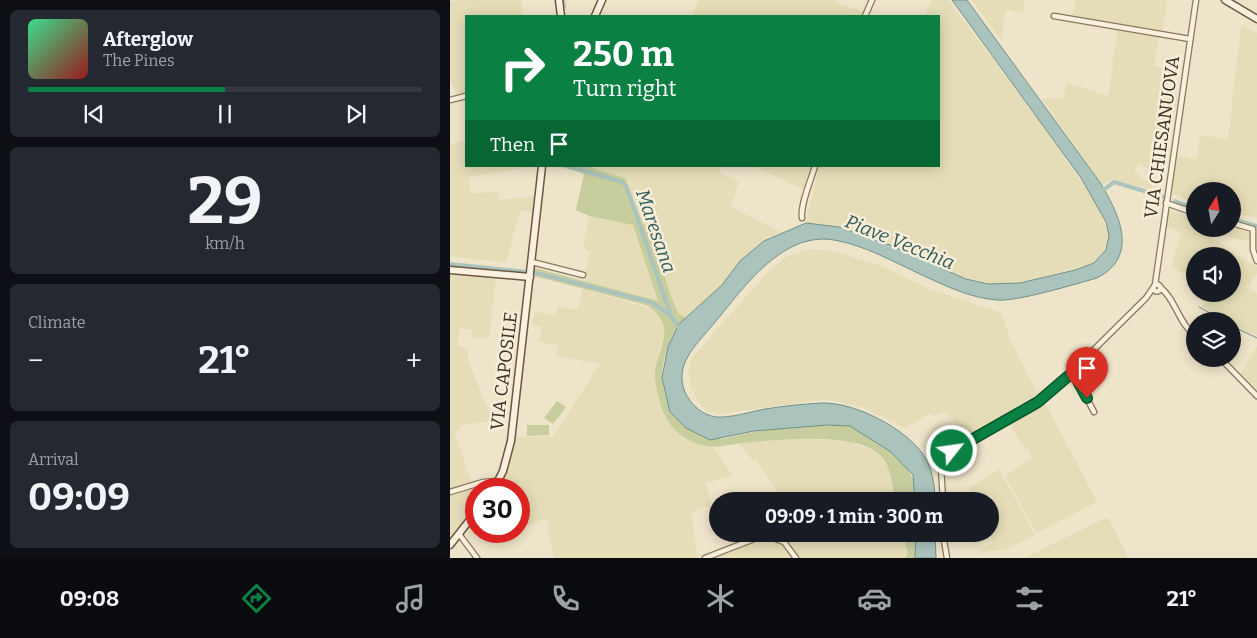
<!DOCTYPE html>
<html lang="en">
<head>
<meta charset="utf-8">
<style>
	:root { --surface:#171b24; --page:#242831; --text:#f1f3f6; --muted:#9ea1a6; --line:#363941; --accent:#0b8043 }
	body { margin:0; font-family:Bitter,serif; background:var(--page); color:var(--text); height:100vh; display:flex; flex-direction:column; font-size:19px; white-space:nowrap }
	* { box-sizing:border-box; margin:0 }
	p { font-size:16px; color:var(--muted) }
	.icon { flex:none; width:28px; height:28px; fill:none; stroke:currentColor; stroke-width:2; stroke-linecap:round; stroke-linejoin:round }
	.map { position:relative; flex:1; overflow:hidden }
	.side { display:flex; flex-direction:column; gap:10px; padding:10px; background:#0d0f14; width:450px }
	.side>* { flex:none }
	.guide { position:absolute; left:15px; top:15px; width:475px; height:152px; border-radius:0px; box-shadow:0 2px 12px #0003; background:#0b8043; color:#fff; overflow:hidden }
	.needle { width:32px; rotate:11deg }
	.buttons { position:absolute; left:736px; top:182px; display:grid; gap:10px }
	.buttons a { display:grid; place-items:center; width:55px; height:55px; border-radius:50%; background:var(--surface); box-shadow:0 2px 12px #0003; font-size:25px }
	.speed { position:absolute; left:15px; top:478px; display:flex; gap:10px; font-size:25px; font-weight:700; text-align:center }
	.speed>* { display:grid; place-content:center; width:65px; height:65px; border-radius:50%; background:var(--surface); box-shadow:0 2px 12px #0003; line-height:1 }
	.speed .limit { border:8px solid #d22; background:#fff; color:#111 }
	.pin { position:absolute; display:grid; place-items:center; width:42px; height:42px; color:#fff; margin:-51px -21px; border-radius:50% 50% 50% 0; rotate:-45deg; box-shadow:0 0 5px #0007 }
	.pin .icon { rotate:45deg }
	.me { position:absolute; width:55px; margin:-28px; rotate:60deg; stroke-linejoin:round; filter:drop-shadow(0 0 4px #0008) }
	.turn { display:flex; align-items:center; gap:18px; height:105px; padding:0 25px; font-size:22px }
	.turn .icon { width:65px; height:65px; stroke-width:2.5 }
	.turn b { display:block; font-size:35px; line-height:42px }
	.then { display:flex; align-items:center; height:48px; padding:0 25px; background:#0003; gap:10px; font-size:19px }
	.big { font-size:38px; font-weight:700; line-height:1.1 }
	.side .widget { flex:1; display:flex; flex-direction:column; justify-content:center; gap:8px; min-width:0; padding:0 18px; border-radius:8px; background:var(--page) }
	.side .dial { align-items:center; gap:0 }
	.dial b { font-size:65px; line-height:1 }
	.song { display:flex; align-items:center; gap:15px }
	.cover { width:60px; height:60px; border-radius:8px; background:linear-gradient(135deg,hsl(150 70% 55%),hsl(0 70% 35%)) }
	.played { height:5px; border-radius:2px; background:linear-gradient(90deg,var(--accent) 50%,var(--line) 50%) }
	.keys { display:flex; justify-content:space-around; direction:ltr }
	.heat { display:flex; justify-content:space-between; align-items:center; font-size:28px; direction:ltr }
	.trip { position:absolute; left:259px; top:492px; width:290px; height:50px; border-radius:25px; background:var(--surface); box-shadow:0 2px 12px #0003; font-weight:700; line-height:50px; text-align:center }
	.tab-bar { display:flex; height:80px; justify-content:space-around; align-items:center; background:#090b0e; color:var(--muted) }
	.tab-bar .icon { width:35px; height:35px }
	.tab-bar .on { color:var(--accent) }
	.tab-bar b { font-size:22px; color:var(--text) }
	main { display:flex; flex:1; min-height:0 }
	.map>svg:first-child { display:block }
	.farmland { fill:#e4ddb7 }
	.green { fill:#c7cd9d }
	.water { fill:#aac3bc; stroke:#70928a }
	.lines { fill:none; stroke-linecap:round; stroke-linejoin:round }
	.stream { stroke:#70928a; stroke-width:1 }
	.canal { stroke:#aac3bc; stroke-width:4 }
	.street-casing { stroke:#8b765e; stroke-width:7 }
	.secondary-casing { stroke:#6d5741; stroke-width:9 }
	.street { stroke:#f9f1dd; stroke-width:4.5 }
	.secondary { stroke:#f9f1dd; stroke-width:6 }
	.route-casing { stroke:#07532c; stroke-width:12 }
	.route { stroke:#0b8043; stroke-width:9 }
	.labels { text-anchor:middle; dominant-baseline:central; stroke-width:5; stroke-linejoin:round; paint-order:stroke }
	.street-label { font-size:18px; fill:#3c2e21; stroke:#f6eed9 }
	.water-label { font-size:19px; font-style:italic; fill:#315b59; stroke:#f6eed9 }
</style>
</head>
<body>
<main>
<section class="side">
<div class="widget">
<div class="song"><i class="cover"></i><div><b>Afterglow</b><p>The Pines</p></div></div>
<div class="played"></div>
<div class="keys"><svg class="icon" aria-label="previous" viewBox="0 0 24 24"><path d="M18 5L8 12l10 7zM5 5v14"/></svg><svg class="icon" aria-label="pause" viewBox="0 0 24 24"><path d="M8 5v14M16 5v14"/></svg><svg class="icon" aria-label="next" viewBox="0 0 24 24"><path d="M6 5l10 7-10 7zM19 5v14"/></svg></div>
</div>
<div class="widget dial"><b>29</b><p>km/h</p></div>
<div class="widget"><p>Climate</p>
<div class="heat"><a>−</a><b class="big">21°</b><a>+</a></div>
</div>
<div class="widget"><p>Arrival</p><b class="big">09:09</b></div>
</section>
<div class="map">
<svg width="807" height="558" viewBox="0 0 807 558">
	<rect width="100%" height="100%" fill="#eee4c9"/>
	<g class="farmland">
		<polygon points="13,0 71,0 73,16 16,16 16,98 10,99 0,80 0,2"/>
		<polygon points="249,0 387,0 387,3 414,12 413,16 241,16"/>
		<polygon points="482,0 498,0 587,118 647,205 659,235 656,250 644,263 570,283 550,285 528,283 440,245 389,227 356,223 369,166 489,166 489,16 474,16"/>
		<polygon points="522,0 575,0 573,12 556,10 551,40"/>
		<polygon points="626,0 717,0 713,31 623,16"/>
		<polygon points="791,25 807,33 807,218 783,213 782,191 745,191 745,203 721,193 727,158 730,156 746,159 750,135 778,139"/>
		<polygon points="668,27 709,34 704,66 713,68 710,92 727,95 715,173 697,168 689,163 685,171 692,179 703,183 701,189 661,179 653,185 592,99 614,98 616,82 658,96"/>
		<polygon points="0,139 1,144 16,141 16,166 83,166 18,177 21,193 50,192 48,200 84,196 83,211 70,211 56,262 0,257"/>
		<polygon points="136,166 271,166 269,173 289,182 281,207 331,232 318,238 290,261 272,285 237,319 228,313 220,294 202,232 193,224 178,183 172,177"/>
		<polygon points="303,166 363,166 357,191"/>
		<polygon points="717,210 745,218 745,229 782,229 783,227 800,231 799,241 736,229 763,237 798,264 799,262 807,267 807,273 798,288 807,294 807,336 783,325 782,321 777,321 752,307 760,294 782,294 782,256 745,256 745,277 721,268 731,232 715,226"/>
		<polygon points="139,216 183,225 208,301 134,281 140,252 133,248"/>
		<polygon points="359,249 383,251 434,267 479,289 552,313 559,337 590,398 517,440 495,411 484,416 481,413 454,428 414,408 377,399 269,414 258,412 252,407 240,387 239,370 241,359 315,275 336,257"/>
		<polygon points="0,274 46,278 39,338 21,339 22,330 10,328 7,345 18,349 18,360 43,421 9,425 10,429 4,431 22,484 46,476 37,489 26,489 26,504 0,537"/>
		<polygon points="133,289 202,309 213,323 215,330 207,359 231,435 246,443 264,448 283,476 256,483 262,508 267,507 267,521 263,521 258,506 241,512 247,558 105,558 99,537 97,518 69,529 69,489 47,489 58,470 65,437 103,437 150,364 106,356 108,345 89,342 92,327 82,325 85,312 106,315 108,306 127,310"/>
		<polygon points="807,346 807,391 790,374"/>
		<polygon points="595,402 647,502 587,533 555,476 582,458 576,446 573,447 559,423"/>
		<polygon points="352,438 399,442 424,451 432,458 439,468 446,501 334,501 305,459 303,461 289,443"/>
		<polygon points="549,469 585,535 554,551 543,550 533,554 530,550 543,543 539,534 540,507 545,503 541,495 533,499 526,499 519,489"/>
		<polygon points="658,517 678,558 574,558"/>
		<polygon points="302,534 323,534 328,541 355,534 453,534 458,553 455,558 257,558 303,541"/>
	</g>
	<g class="green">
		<path d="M109,166H136L175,178L193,224L202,231L220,294L228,313L237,319C221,329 212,359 212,378C212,388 218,402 220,412L272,439C304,431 368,419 399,426C415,430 435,446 447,458C462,473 466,479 465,501H446C442,487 442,470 433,458C410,430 326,440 293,443C275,445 263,450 245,443C220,432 213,416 207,391C206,385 204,378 205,372C206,359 216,341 214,328C213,319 204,309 196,305L84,276L85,268L208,301L183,225L139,216L126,210L134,174Z"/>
		<polygon points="107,401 116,407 103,424 94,418"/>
		<polygon points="77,425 99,425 99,435 77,436"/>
		<polygon points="453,534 466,534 465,558 455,558 458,553"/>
	</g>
	<g class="water">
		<path d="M502,0H517L649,181C669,213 690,256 647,278C626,284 566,302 547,300C520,298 496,286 472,275C444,262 414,245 384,240C330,231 291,292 261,327C245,346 224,365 235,392C240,404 252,415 266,417C282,418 299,412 315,409C334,406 353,404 372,403C406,402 462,431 477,461C483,473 485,488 485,501H465L463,475L441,452L400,426L377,425L304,431L260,440L236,428L220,412L212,378L218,347L229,324L272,285L290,261L314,241L356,223L389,227L440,245L516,279L538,284L570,283L625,270L644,263L656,250L659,235L656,222L631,178Z"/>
		<polygon points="466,534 485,534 486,558 465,558"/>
	</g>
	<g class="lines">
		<g class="stream">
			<polyline points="749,307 774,321"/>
			<polyline points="782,326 807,338"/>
		</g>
		<g class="canal">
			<polyline points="113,0 114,6"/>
			<polyline points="117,166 169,181 176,185 221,316"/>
			<polyline points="651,192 664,182 714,197"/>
			<polyline points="725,201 745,209"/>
			<polyline points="782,219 806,226"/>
			<polyline points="0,264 86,273 201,302 221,316 231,330"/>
		</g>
		<g class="street-casing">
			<g id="street">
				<polyline points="415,16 422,0"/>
				<polyline points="604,16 740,39"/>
				<polyline points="0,100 16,96"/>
				<polyline points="716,203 745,213"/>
				<path d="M352,218C350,205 361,180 365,166"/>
				<polyline points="782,223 803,229 803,250 807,261"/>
				<polyline points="82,262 133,275"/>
				<circle cx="707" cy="288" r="3.5"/>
				<polyline points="705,285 746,0"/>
				<path d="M710,287C726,300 728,322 745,336"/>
				<polyline points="771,359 807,396"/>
				<polyline points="623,372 644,412"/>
				<polyline points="0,492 33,482 48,481"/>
				<polyline points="493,501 491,467 495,457 598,395 696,298 703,288"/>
				<polyline points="9,534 27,558"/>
				<polyline points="493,534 497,558"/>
				<polyline points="255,558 314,535 334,542 346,558"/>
			</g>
		</g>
		<g class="secondary-casing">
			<g id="secondary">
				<polyline points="109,0 111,16"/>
				<polyline points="775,0 807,19"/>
				<polyline points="145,16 152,0"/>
				<polyline points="0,270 80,277"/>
				<polyline points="44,489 53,471 61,441 92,166"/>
				<polyline points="0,545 26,512"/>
			</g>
		</g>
		<use href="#street" class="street"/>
		<use href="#secondary" class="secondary"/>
	</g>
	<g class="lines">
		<g class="route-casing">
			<polyline id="route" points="502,451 588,402 623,372 637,398"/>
		</g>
		<use href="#route" class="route"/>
	</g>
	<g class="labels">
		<g class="street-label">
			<text transform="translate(712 137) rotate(-82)">VIA CHIESANUOVA</text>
			<text transform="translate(54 371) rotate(-83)">VIA CAPOSILE</text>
		</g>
		<g class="water-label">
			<text transform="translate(206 231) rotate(71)">Maresana</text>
			<text transform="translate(450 242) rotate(22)">Piave Vecchia</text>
		</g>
	</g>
</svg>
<div class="buttons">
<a><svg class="needle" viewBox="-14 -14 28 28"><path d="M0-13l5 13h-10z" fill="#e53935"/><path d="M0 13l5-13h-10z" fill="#9ea1a6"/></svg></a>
<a><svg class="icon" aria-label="sound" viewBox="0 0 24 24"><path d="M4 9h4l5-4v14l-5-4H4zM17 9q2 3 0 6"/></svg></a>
<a><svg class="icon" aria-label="layers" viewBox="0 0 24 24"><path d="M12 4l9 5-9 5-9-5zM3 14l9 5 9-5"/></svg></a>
</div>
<div class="speed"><div class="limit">30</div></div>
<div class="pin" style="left:637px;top:398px;background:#d93025"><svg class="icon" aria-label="arrive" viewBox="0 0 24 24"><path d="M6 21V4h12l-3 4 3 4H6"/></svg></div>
<svg class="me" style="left:502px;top:451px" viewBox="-20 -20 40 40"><circle r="17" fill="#0b8043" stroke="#fff" stroke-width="3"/><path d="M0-11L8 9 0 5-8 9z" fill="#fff"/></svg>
<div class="trip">09:09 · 1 min · 300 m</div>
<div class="guide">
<div class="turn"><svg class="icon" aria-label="right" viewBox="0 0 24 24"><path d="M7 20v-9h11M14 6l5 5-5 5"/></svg><div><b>250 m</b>Turn right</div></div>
<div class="then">Then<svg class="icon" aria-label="arrive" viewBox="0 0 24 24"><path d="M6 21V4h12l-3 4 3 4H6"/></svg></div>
</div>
</div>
</main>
<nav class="tab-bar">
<b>09:08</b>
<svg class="icon on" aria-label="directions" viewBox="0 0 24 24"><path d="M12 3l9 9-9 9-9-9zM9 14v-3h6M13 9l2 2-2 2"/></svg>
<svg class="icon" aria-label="music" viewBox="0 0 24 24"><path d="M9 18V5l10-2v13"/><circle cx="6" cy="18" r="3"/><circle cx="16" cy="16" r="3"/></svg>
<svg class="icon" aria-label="phone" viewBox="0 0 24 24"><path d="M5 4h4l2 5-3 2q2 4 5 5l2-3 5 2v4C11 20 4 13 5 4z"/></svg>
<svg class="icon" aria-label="climate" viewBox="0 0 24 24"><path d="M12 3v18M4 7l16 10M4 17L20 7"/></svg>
<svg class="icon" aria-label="car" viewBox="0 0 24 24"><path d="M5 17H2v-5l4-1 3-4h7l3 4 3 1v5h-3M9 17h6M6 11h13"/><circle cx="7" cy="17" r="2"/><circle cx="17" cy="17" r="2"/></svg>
<svg class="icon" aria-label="filters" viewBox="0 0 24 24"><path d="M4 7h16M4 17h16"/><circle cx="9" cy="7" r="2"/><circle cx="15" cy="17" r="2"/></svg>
<b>21°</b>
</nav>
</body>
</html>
